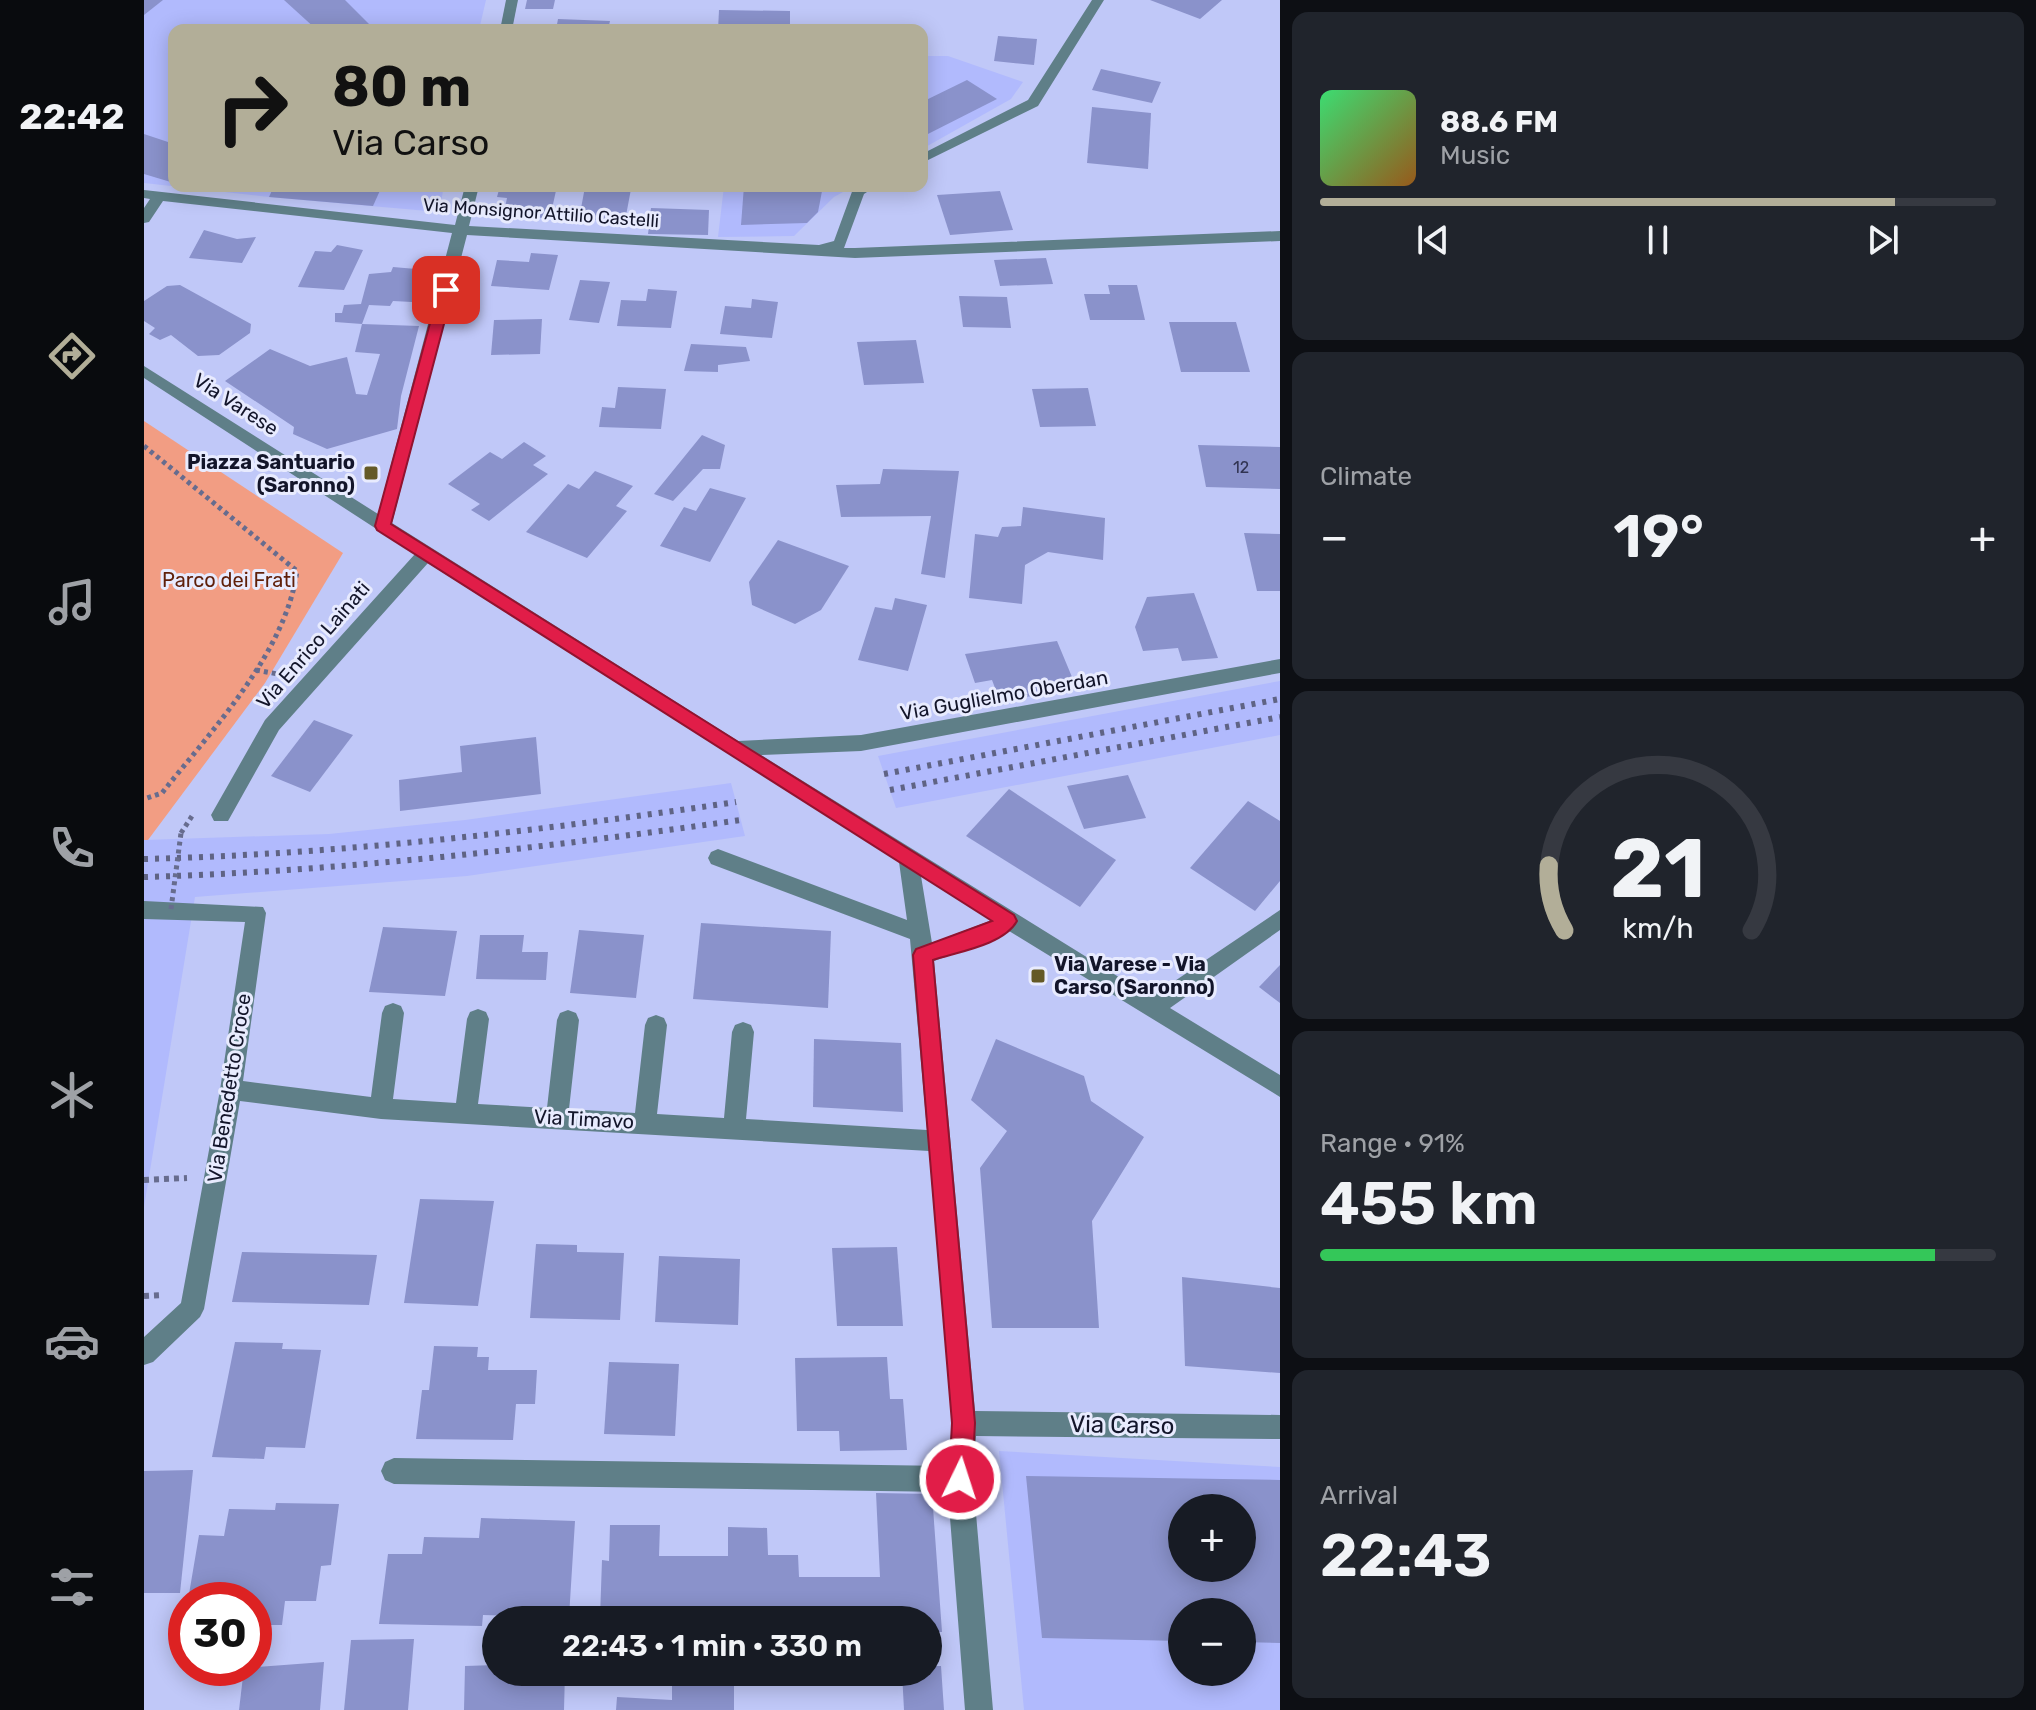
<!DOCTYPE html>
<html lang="en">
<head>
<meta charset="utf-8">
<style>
	:root { --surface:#171b24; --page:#20242c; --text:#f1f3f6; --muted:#9ea1a6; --line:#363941; --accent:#b2ae98 }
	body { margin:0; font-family:Rubik,sans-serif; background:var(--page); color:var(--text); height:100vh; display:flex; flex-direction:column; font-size:30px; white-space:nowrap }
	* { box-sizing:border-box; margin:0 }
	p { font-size:26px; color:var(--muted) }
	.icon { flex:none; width:44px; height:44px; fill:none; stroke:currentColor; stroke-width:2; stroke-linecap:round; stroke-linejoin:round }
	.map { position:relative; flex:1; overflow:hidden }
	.sheet { display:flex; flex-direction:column; gap:12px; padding:12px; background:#0d0f14; width:756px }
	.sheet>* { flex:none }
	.top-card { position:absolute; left:24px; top:24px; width:760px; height:168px; border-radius:16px; box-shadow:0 4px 20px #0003; background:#b2ae98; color:#111; overflow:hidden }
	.fabs { position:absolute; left:1024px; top:1494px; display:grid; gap:16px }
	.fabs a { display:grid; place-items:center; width:88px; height:88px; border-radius:50%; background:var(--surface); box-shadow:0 4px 20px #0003; font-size:40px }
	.speed { position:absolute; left:24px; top:1582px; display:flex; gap:16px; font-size:40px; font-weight:700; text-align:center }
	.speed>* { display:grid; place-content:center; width:104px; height:104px; border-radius:50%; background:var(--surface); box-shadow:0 4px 20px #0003; line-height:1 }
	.speed .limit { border:12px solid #d22; background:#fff; color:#111 }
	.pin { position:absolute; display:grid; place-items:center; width:68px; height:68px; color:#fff; margin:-34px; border-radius:16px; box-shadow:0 4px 12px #0006 }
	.me { position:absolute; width:88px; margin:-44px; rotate:4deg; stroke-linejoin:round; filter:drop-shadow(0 0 6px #0008) }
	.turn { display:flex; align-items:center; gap:28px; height:168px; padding:0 32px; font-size:36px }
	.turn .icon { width:104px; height:104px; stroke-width:2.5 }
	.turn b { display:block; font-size:56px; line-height:68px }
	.big { font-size:60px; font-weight:600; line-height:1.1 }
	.sheet .widget { flex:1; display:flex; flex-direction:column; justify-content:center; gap:12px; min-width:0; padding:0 28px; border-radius:16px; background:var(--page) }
	.sheet .dial { align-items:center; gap:0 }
	.dial svg { height:208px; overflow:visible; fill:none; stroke:var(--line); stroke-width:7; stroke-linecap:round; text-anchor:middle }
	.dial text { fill:var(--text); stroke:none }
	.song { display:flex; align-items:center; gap:24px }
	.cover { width:96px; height:96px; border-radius:12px; background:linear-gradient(135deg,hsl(140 70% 55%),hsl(30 70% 35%)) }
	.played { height:8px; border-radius:4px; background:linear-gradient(90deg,var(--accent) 85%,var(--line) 85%) }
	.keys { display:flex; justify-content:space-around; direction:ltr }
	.heat { display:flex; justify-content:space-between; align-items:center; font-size:44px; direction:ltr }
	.charge { height:12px; border-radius:6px; background:linear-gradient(90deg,#34c759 91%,var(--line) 0) }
	.trip { position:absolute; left:338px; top:1606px; width:460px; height:80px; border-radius:40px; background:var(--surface); box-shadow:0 4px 20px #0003; font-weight:600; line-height:80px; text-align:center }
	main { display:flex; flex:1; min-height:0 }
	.tabs { display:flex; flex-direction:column; width:144px; justify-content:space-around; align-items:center; background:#090b0e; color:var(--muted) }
	.tabs .icon { width:56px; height:56px }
	.tabs .active { color:var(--accent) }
	.tabs b { font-size:36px; color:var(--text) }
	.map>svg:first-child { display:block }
	.built { fill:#b1bafd; fill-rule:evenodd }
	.green { fill:#f29d83 }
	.building { fill:#8a92cb; fill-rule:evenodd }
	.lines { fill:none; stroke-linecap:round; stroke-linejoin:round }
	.path-far1 { stroke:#676c8e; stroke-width:5; stroke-dasharray:4 4; stroke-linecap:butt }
	.path { stroke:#676c8e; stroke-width:6; stroke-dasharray:5 5; stroke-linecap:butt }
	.minor { fill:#5f7f88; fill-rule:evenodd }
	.rail { stroke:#5f6384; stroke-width:6; stroke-dasharray:4 7; stroke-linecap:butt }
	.path-bridge { stroke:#676c8e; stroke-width:5; stroke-dasharray:4 4; stroke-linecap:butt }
	.route { fill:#e11d48; stroke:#92132f; stroke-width:2 }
	.poi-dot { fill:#645926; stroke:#e8ebfe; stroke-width:3 }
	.labels { text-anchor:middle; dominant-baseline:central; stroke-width:6; stroke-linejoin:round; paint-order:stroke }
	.number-label { font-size:16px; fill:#313452 }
	.far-street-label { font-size:18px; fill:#13152a; stroke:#e8ebfe }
	.street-label { font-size:20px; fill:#13152a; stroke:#e8ebfe }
	.poi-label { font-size:20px; font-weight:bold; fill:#13152a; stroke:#e8ebfe; text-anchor:end }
	.park-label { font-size:20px; fill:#5f1f09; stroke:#e8ebfe }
	.near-street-label { font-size:24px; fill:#13152a; stroke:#e8ebfe }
</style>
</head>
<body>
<main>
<nav class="tabs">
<b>22:42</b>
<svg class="icon active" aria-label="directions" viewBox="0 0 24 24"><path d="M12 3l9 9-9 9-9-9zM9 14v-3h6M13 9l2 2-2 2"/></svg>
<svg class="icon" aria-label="music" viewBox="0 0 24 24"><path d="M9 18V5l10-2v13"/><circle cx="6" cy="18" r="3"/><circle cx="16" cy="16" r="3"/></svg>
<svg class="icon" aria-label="phone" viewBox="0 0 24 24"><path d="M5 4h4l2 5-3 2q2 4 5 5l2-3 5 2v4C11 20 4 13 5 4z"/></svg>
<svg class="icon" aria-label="climate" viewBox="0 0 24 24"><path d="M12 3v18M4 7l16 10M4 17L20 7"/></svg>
<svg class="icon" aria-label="car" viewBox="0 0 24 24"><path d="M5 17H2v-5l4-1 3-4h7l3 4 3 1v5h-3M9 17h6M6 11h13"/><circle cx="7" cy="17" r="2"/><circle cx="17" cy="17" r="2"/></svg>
<svg class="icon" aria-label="filters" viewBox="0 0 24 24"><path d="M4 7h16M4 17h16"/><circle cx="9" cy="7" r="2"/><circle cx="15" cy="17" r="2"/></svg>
</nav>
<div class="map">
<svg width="1136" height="1710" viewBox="0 0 1136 1710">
	<rect width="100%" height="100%" fill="#c0c8f8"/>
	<g class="built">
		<polygon points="0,0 342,0 335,30 30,30 30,186 300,186 295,212 125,197 0,183"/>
		<polygon points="778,56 804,56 879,82 867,99 778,149"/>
		<polygon points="580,186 710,186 690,197 650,236 574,237"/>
		<polygon points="1136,681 1136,735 752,808 734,756"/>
		<polygon points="587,783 601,836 323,876 51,897 0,1207 0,840 185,834 321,820"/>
		<path d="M855,1451L1136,1467V1710H880ZM1038,1508H1098V1568H1038ZM1038,1612H1098V1672H1038Z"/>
	</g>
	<polygon class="green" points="0,421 199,553 121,683 4,840 0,840"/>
	<g class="building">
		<polygon points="0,0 19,0 0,15"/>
		<polygon points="140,0 201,0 231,30 173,30"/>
		<polygon points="383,0 411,0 409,9 381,9"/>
		<polygon points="1006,0 1078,0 1056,19"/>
		<polygon points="575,10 646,11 646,30 574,30"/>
		<polygon points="414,19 466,21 464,30 412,30"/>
		<polygon points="854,36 893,39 890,65 850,61"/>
		<polygon points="957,69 1017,82 1008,103 948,90"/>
		<polygon points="823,80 853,99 778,137 778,102"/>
		<polygon points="948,107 1007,113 1004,169 943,163"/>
		<polygon points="0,134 30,144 30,183 0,174"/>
		<polygon points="130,186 238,186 229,206 125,197"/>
		<polygon points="356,186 413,186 406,218 359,217 363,198 353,197"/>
		<polygon points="600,186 679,186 674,212 663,223 597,225"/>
		<polygon points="441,187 487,189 481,221 435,219"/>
		<polygon points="856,191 869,230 806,235 793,195"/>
		<polygon points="507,208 565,210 564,235 504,234"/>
		<polygon points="60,230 93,239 112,237 98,263 45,258"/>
		<polygon points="193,245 219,250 200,290 154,287 171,251 187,252"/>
		<polygon points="387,253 414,255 405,290 347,286 353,260 385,262"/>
		<polygon points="902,258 909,284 856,286 850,260"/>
		<polygon points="249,267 272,269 268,302 249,301 246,306 225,305 218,324 191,322 191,313 198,313 200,305 217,304 225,274 247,272"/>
		<polygon points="436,280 466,282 455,323 425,320"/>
		<polygon points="36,285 107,324 106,333 75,355 54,356 27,335 16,340 5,334 11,328 0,321 0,301 23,286"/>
		<polygon points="964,285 993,285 1001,320 946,320 940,294 966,294"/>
		<polygon points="504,289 533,291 527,328 473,326 477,300 502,301"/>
		<polygon points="815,296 863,297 867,328 819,327"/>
		<polygon points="608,299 634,302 628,338 576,334 581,306 607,308"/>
		<polygon points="398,319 396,354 347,355 350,320"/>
		<polygon points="1025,322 1092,322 1106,372 1037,372"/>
		<polygon points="218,324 275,326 257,396 253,429 183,449 149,434 150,427 81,381 126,349 166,366 203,357 212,394 223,395 236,354 211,352"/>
		<polygon points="772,340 780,383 720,385 713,342"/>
		<polygon points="547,344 602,347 606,361 574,365 574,372 540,371"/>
		<polygon points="474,387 522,389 517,429 455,427 458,407 471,408"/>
		<polygon points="944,388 952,426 896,427 888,389"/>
		<polygon points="558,435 581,445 576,469 559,469 529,501 510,494"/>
		<polygon points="380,442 402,456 389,465 404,474 345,521 327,510 336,504 304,484 346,452 358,459"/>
		<polygon points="1054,445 1136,447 1136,489 1062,487"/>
		<polygon points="739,469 815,471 801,578 777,574 787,516 697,517 692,485 736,484"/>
		<polygon points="451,471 489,486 472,506 483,511 443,558 382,532 424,484 435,489"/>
		<polygon points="566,488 602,498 566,562 516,546 540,507 552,511"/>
		<polygon points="879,507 961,518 959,560 904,552 881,565 878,604 825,598 831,534 854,537 858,527 877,526"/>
		<polygon points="1100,533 1136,534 1136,591 1113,591"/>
		<polygon points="634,540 705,566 677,610 651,624 608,605 605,582"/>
		<polygon points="1050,593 1074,658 1038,661 1034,648 999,651 991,627 1003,597"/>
		<polygon points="751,598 783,605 764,671 714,660 731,607 748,610"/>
		<polygon points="913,641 933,689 856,701 848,680 831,683 821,654"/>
		<polygon points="170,720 209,735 166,792 127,776"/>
		<polygon points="392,737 397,794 256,811 255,780 318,772 316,746"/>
		<polygon points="984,775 1002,818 940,829 923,786"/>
		<polygon points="865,789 972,860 936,907 822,836"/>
		<polygon points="1104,801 1136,821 1136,881 1111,911 1046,868"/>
		<polygon points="557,923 687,931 684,1008 549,999"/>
		<polygon points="239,927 313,931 301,996 225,992"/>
		<polygon points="435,930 500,935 492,998 426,993"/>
		<polygon points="336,935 380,935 378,952 404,952 402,980 332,979"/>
		<polygon points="1136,965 1136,1003 1115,987"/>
		<polygon points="670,1039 757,1043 759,1112 669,1107"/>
		<polygon points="852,1039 940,1076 947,1101 1000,1137 948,1221 955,1328 848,1328 836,1168 863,1131 827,1100"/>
		<polygon points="276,1199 350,1201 334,1306 260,1303"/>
		<polygon points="392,1244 433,1245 433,1252 480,1253 476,1320 386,1318"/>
		<polygon points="753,1247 759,1326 693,1326 688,1248"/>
		<polygon points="98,1252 233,1255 225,1305 88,1302"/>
		<polygon points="515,1256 596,1259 594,1325 511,1322"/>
		<polygon points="1038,1277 1136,1288 1136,1373 1041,1366"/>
		<polygon points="91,1342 139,1343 138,1349 177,1350 161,1448 122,1447 120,1459 68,1457"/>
		<polygon points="290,1346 334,1347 333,1357 345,1357 344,1370 393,1370 391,1404 372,1404 369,1440 272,1439 278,1390 285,1390"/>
		<polygon points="743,1357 746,1399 759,1399 763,1450 696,1451 695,1431 653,1431 651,1358"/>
		<polygon points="465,1362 535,1364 531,1436 460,1434"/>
		<polygon points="49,1470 36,1593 0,1593 0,1471"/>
		<path d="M882,1476L1136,1480V1643L1098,1642V1612H1038V1641L898,1638ZM1038,1508H1098V1568H1038Z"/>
		<polygon points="732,1493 788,1494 798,1632 784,1632 784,1620 613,1620 613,1606 598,1606 598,1620 456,1618 458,1560 465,1561 466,1525 516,1525 515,1556 584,1556 584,1527 623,1528 624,1555 654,1555 655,1577 736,1577"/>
		<polygon points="132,1503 195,1504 187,1565 177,1566 172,1601 141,1601 138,1625 110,1625 110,1600 44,1600 55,1535 80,1536 85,1509 131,1510"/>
		<polygon points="337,1518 431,1521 425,1617 339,1615 338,1626 235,1624 244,1554 278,1554 280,1537 335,1538"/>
		<polygon points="270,1639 264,1710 200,1710 207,1640"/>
		<polygon points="180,1662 176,1710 95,1710 100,1668"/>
		<polygon points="352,1665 352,1672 421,1672 420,1710 320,1710 321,1666"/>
		<polygon points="784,1666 797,1666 800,1710 760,1710 758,1672 784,1672"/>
		<polygon points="528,1673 590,1674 590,1710 472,1710 473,1697 528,1700"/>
	</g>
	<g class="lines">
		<g class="path-far1">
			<path d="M0,446L153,571C142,652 68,730 18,793L0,799"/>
			<polyline points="112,670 139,675"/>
			<polyline points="37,833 50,813"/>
		</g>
		<g class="path">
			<polyline points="0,1180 43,1178"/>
			<polyline points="0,1296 18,1295"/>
		</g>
		<g class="minor">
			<polygon points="362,0 374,0 368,30 356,30"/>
			<polygon points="948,0 960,0 894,106 778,163 778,154 884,100"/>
			<path d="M321,186H335L325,226L675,245L690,241L709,189L732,186L720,194L700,248H711L1136,231V241L711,258L323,235L248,523L594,741L717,735L1136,659V673L717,751L617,755L1007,997L1136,910V930L1026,1008L1136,1075V1097L865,931L852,939L790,961L831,1411L1136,1415V1439L832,1436L829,1479L849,1710H821L804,1492L250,1484L241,1480L237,1471L241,1462L250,1458L804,1466L808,1423L785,1151L237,1119L96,1101L60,1309L56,1317L9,1362L0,1365V1337L37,1303L76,1090L101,922L0,919V901L119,907L122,913L99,1081L227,1097L238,1013L241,1006L249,1003L257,1006L260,1013L249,1099L312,1103L323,1019L326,1012L334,1009L342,1012L345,1019L334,1104L403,1108L413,1020L416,1013L424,1010L432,1013L435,1020L425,1109L491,1113L501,1025L504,1018L512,1015L520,1018L523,1025L513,1114L580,1118L588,1032L591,1025L599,1022L607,1025L610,1032L602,1119L783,1130L766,939L567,864L564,858L567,852L574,849L763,920L755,862L284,563L135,730L84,821H70L67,815L121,720L271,554L0,378V366L234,514L308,233L19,201L5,222L0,223V208L6,199L0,198V190L311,225ZM777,876L843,917L848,920L788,943Z"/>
		</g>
		<g class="rail">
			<polyline points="740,774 1136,699"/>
			<polyline points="746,790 1136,717"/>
			<path d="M0,859C199,854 395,831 592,802"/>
			<path d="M0,877C201,871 398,848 597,820"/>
		</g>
		<polyline class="path-bridge" points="27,909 37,833"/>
	</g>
	<path class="route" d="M302,286L309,290L247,524L870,915L873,921C860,945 813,952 789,960L831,1423L828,1479L824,1487L816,1490L808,1487L805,1479L808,1423L769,955L772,949L848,921L233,530L231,526L295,290Z"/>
	<g class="poi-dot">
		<rect x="219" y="465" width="16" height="16" rx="4"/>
		<rect x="886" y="968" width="16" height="16" rx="4"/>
	</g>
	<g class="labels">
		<g class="number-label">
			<text x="1097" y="467">12</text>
		</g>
		<g class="far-street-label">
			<text transform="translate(397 213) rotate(4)">Via Monsignor Attilio Castelli</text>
		</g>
		<g class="street-label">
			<text transform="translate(92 404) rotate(33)">Via Varese</text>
			<text transform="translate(169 645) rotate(-49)">Via Enrico Lainati</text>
			<text transform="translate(860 695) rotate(-10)">Via Guglielmo Oberdan</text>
			<text transform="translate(85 1088) rotate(-81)">Via Benedetto Croce</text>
			<text transform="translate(440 1119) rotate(3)">Via Timavo</text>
		</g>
		<g class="poi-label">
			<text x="211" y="462">Piazza Santuario<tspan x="211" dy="23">(Saronno)</tspan></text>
			<text x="910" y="964" text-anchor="start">Via Varese - Via<tspan x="910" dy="23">Carso (Saronno)</tspan></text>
		</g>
		<g class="park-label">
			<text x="85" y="580">Parco dei Frati</text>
		</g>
		<g class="near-street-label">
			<text transform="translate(978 1425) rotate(1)">Via Carso</text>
		</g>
	</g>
</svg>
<div class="fabs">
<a>+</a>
<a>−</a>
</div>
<div class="speed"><div class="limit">30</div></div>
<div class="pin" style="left:302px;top:290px;background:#d93025"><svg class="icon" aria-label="arrive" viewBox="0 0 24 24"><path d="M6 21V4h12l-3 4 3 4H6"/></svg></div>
<svg class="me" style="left:816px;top:1479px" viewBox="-20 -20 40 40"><circle r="17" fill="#e11d48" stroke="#fff" stroke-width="3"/><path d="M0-11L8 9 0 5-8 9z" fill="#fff"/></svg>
<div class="trip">22:43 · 1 min · 330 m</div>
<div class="top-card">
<div class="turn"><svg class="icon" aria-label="right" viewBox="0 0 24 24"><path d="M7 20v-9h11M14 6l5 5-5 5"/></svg><div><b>80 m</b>Via Carso</div></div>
</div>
</div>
<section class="sheet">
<div class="widget">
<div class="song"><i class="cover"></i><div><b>88.6 FM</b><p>Music</p></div></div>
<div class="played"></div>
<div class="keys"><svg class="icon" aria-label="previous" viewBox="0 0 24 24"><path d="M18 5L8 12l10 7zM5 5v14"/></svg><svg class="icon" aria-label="pause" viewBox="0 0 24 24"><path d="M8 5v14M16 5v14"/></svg><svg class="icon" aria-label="next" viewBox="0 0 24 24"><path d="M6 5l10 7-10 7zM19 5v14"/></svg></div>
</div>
<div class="widget"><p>Climate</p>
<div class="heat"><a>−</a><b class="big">19°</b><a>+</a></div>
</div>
<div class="widget dial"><svg viewBox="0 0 100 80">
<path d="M14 69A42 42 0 1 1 86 69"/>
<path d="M14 69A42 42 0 0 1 8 44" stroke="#b2ae98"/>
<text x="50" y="56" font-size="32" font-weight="700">21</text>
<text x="50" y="72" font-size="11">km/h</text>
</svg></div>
<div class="widget"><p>Range · 91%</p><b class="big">455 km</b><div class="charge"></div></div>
<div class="widget"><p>Arrival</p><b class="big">22:43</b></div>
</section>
</main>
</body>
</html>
